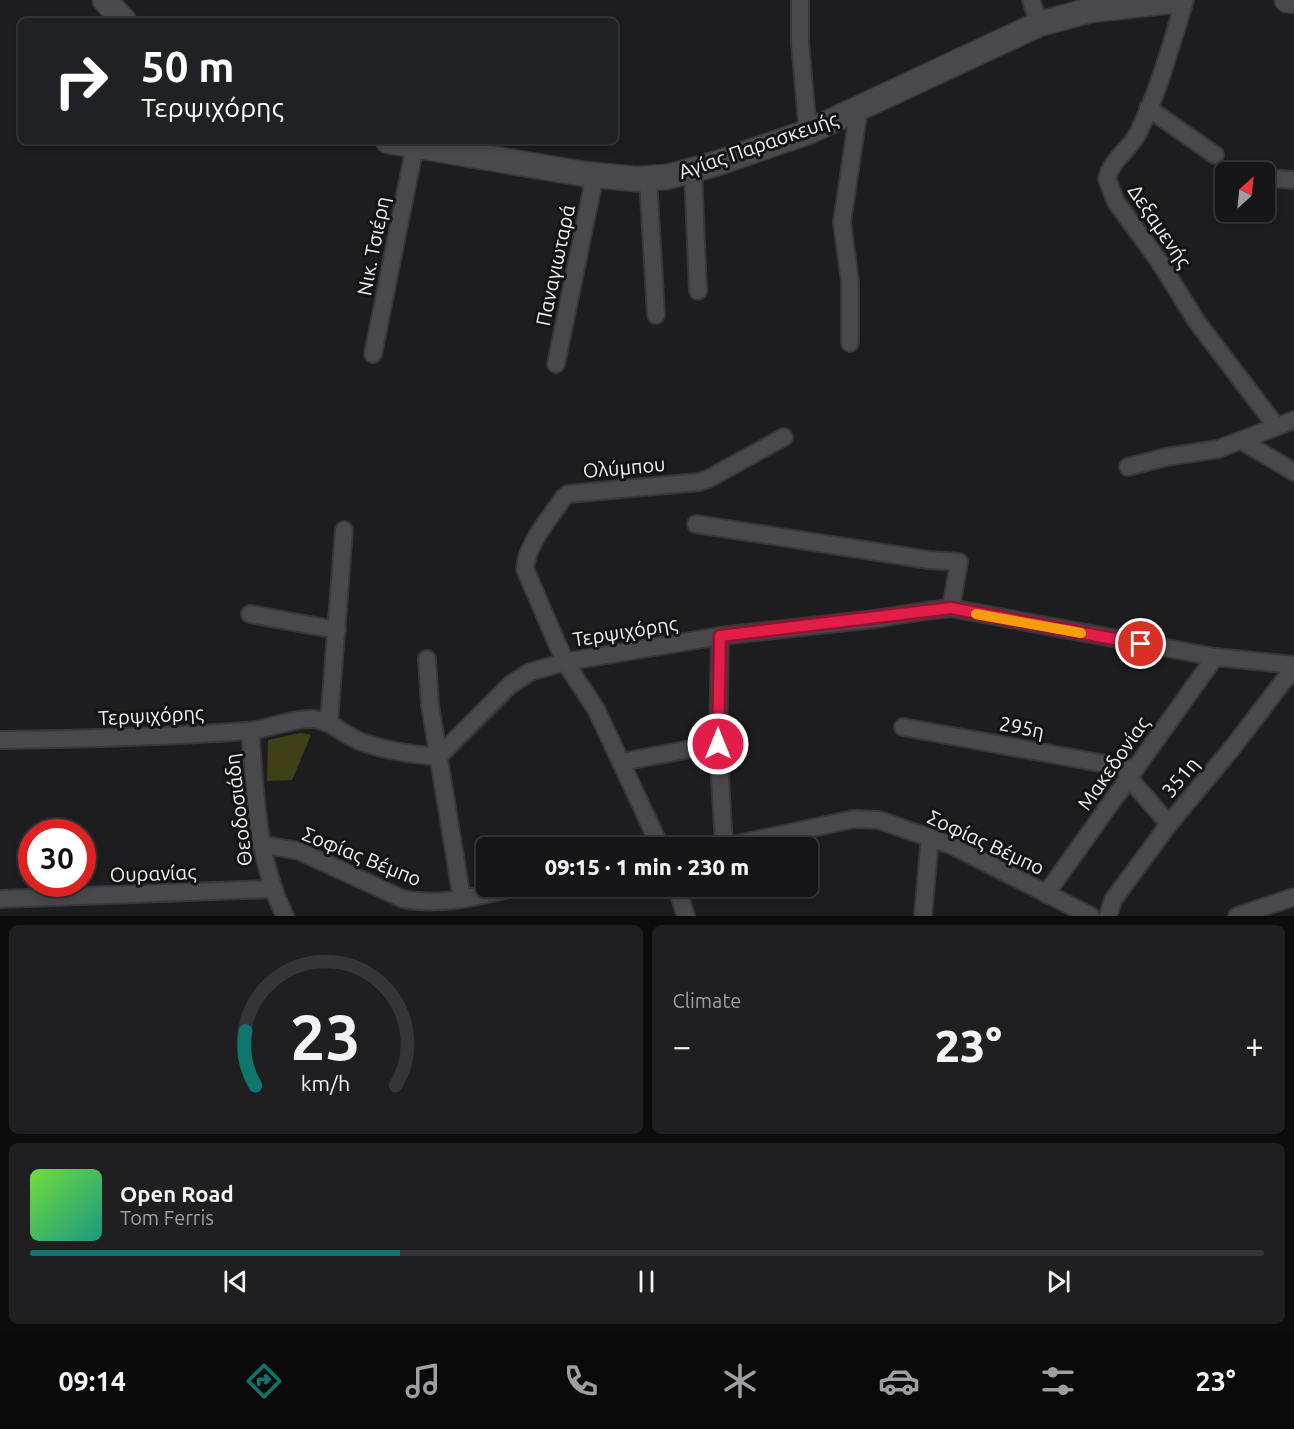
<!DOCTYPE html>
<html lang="en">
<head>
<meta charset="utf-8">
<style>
	:root { --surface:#161618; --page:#1f1f21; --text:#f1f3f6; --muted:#9e9fa2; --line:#353537; --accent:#0f766e }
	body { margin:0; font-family:Ubuntu,sans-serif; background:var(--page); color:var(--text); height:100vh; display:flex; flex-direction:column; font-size:22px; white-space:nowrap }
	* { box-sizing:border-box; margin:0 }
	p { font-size:20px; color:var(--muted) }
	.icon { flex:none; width:33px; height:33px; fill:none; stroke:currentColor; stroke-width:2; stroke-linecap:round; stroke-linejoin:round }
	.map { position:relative; height:916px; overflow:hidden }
	.side { display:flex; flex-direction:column; gap:9px; padding:9px; background:#0c0c0d; flex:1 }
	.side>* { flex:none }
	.guide { position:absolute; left:18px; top:18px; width:600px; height:126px; border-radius:9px; box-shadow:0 3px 9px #0003,0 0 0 2px var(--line); background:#202124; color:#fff; overflow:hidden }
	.needle { width:39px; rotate:27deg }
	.fabs { position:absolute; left:1215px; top:162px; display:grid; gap:12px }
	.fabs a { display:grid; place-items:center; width:60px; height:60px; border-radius:9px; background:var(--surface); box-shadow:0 3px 9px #0003,0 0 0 2px var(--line); font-size:30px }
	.speed { position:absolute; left:18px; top:819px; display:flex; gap:12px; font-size:30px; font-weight:700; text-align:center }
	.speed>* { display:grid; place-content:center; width:78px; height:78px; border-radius:50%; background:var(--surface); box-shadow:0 3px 9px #0003,0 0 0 2px var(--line); line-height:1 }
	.speed .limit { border:9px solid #d22; background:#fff; color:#111 }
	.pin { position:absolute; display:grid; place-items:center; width:51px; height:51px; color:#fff; margin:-26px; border:3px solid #fff; border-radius:50%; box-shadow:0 2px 6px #0007 }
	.me { position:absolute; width:66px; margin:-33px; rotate:0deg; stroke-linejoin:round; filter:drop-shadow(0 0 4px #0008) }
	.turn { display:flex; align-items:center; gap:21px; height:126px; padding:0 24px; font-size:27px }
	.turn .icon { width:78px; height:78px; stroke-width:2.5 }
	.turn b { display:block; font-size:42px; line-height:51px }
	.big { font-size:45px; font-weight:800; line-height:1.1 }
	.side .card { flex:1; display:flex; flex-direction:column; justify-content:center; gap:9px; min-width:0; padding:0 21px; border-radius:9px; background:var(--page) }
	.side .dial { align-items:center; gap:0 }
	.dial svg { height:156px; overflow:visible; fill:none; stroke:var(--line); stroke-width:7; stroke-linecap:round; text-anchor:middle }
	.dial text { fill:var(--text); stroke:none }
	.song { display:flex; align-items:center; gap:18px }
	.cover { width:72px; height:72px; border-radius:9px; background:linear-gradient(135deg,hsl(100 70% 55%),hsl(170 70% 35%)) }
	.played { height:6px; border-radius:3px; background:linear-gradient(90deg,var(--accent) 30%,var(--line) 30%) }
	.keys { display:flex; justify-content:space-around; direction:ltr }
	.heat { display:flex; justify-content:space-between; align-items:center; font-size:33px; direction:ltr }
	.side .tiles { flex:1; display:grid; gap:9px; grid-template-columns:1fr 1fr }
	.card:last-child { grid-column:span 2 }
	.trip { position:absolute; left:476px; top:837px; width:342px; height:60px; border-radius:9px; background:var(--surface); box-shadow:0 3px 9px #0003,0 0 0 2px var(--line); font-weight:800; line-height:60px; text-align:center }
	.tabs { display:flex; height:96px; justify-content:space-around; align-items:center; background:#09090a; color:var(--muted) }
	.tabs .icon { width:42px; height:42px }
	.tabs .current { color:var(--accent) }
	.tabs b { font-size:27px; color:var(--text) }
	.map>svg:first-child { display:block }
	.green { fill:#3f4015 }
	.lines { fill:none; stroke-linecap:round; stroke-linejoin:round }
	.street-casing { stroke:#363739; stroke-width:20 }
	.secondary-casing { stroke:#363739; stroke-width:27 }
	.street { stroke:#49494d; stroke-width:16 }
	.secondary { stroke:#49494d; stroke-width:24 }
	.route-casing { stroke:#92132f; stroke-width:15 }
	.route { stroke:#e11d48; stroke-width:10 }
	.slow { stroke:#f59e0b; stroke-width:10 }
	.labels { text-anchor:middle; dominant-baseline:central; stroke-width:6; stroke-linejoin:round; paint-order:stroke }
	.street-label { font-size:20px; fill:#f1f1f3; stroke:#141417 }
</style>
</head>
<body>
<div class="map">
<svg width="1294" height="916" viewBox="0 0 1294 916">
	<rect width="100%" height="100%" fill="#1d1d20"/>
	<polygon class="green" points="300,733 311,735 292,780 267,781 268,740"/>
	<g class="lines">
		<g class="street-casing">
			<g id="street">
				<polyline points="800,0 800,43 808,132"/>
				<polyline points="1031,0 1039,24"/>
				<path d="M1185,0C1171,44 1159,91 1138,133C1129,151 1112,158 1107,179L1116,202L1159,261L1197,322L1276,426"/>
				<polyline points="1148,108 1215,155"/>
				<polyline points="693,170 698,291"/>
				<polyline points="1266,178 1294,180"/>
				<polyline points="648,179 656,315"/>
				<polyline points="850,343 850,282 842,222 859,108"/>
				<polyline points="373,354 415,146"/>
				<polyline points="556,364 595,175"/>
				<polyline points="1242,441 1294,472"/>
				<polyline points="1128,467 1166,457 1218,449 1294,420"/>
				<polyline points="696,524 929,560 959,562 951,608"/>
				<polyline points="250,614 337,630"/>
				<polyline points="720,636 718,744 724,846"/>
				<polyline points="427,659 430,705 462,899"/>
				<polyline points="329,723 344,530"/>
				<polyline points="903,727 1133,769"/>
				<path d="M250,731C256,795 256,858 285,916"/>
				<path d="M0,740C82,739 164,737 246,731C269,730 290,718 313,719C332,721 345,736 362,742C387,751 412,754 438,757L510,685L530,672L565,662L720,636L875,619L925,611L951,608L1215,657L1294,665"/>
				<polyline points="621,762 718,744"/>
				<polyline points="1128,777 1169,824"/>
				<path d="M260,844L299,851L403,899C442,907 482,895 521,886"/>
				<path d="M661,848L596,709L565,662L525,569C527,543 549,520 563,498L568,494L699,482L708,479L784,437"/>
				<polyline points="718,848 854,819 879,820 953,846 1091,916"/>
				<polyline points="676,886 686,916"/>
				<polyline points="1046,894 1215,657"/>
				<polyline points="0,899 271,889"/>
				<polyline points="923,916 930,837"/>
				<polyline points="1108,916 1113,900 1169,824 1233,747 1285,679 1294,672"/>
				<polyline points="1237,916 1294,897"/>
			</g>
		</g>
		<g class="secondary-casing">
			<g id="secondary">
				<polyline points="105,0 124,21"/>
				<polyline points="1287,0 1294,1"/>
				<polyline points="388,141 584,174 636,179 667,177 715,164 808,132 1039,24 1091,10 1180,0"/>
			</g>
		</g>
		<use href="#street" class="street"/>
		<use href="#secondary" class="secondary"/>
	</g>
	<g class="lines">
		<g class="route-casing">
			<polyline id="route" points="718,744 720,636 951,608 1141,644"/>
		</g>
		<use href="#route" class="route"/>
		<polyline class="slow" points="976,614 1081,633"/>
	</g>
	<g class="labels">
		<g class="street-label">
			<text transform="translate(758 145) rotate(-19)">Αγίας Παρασκευής</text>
			<text transform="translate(1160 226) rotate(56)">Δεξαμενής</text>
			<text transform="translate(373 246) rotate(-79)">Νικ. Τσιέρη</text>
			<text transform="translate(555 265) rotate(-78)">Παναγιωταρά</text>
			<text transform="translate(624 467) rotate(-5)">Ολύμπου</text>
			<text transform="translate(625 631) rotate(-9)">Τερψιχόρης</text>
			<text transform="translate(151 715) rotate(-3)">Τερψιχόρης</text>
			<text transform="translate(1022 727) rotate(11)">295η</text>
			<text transform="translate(1113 763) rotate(-55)">Μακεδονίας</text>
			<text transform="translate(1180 777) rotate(-50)">351η</text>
			<text transform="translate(238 810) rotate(-97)">Θεοδοσιάδη</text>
			<text transform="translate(986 842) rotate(25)">Σοφίας Βέμπο</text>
			<text transform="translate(362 856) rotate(22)">Σοφίας Βέμπο</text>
			<text transform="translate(153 873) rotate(-2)">Ουρανίας</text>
		</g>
	</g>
</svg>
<div class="fabs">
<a><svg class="needle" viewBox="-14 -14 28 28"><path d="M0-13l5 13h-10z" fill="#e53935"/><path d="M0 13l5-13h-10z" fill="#9e9fa2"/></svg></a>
</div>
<div class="speed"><div class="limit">30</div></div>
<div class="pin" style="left:1141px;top:644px;background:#d93025"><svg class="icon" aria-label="arrive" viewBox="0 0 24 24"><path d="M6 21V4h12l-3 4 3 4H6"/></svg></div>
<svg class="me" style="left:718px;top:744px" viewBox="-20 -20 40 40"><circle r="17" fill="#e11d48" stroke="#fff" stroke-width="3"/><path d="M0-11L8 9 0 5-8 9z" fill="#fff"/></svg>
<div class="trip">09:15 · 1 min · 230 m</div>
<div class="guide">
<div class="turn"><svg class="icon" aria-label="right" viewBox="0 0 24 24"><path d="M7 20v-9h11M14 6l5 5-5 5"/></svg><div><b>50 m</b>Τερψιχόρης</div></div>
</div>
</div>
<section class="side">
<div class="tiles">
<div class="card dial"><svg viewBox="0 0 100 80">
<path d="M14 69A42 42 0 1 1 86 69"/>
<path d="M14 69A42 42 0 0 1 9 41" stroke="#0f766e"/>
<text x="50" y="56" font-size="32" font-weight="700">23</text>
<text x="50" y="72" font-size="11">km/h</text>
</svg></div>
<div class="card"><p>Climate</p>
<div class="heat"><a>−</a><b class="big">23°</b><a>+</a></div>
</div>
<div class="card">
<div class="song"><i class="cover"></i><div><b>Open Road</b><p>Tom Ferris</p></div></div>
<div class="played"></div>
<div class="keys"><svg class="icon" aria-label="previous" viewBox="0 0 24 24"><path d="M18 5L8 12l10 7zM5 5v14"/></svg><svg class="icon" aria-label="pause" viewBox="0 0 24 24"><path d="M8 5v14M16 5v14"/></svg><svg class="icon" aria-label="next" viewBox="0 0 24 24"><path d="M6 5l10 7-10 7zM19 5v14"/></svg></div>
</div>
</div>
</section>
<nav class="tabs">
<b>09:14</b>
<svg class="icon current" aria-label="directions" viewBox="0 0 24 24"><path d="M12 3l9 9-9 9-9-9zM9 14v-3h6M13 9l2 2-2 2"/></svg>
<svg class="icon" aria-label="music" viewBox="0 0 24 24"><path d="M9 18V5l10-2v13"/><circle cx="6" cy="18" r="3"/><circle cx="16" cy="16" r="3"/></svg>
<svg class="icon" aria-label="phone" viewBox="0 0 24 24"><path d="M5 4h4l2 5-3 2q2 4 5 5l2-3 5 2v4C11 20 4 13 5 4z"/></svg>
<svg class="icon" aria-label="climate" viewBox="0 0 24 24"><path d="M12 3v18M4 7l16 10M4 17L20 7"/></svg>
<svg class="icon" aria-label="car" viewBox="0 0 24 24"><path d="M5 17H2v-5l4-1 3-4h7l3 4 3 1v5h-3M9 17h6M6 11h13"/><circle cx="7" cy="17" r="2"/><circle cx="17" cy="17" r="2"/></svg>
<svg class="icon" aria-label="filters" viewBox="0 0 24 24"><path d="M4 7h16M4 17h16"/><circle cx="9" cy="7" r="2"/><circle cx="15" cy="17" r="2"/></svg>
<b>23°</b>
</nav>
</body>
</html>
